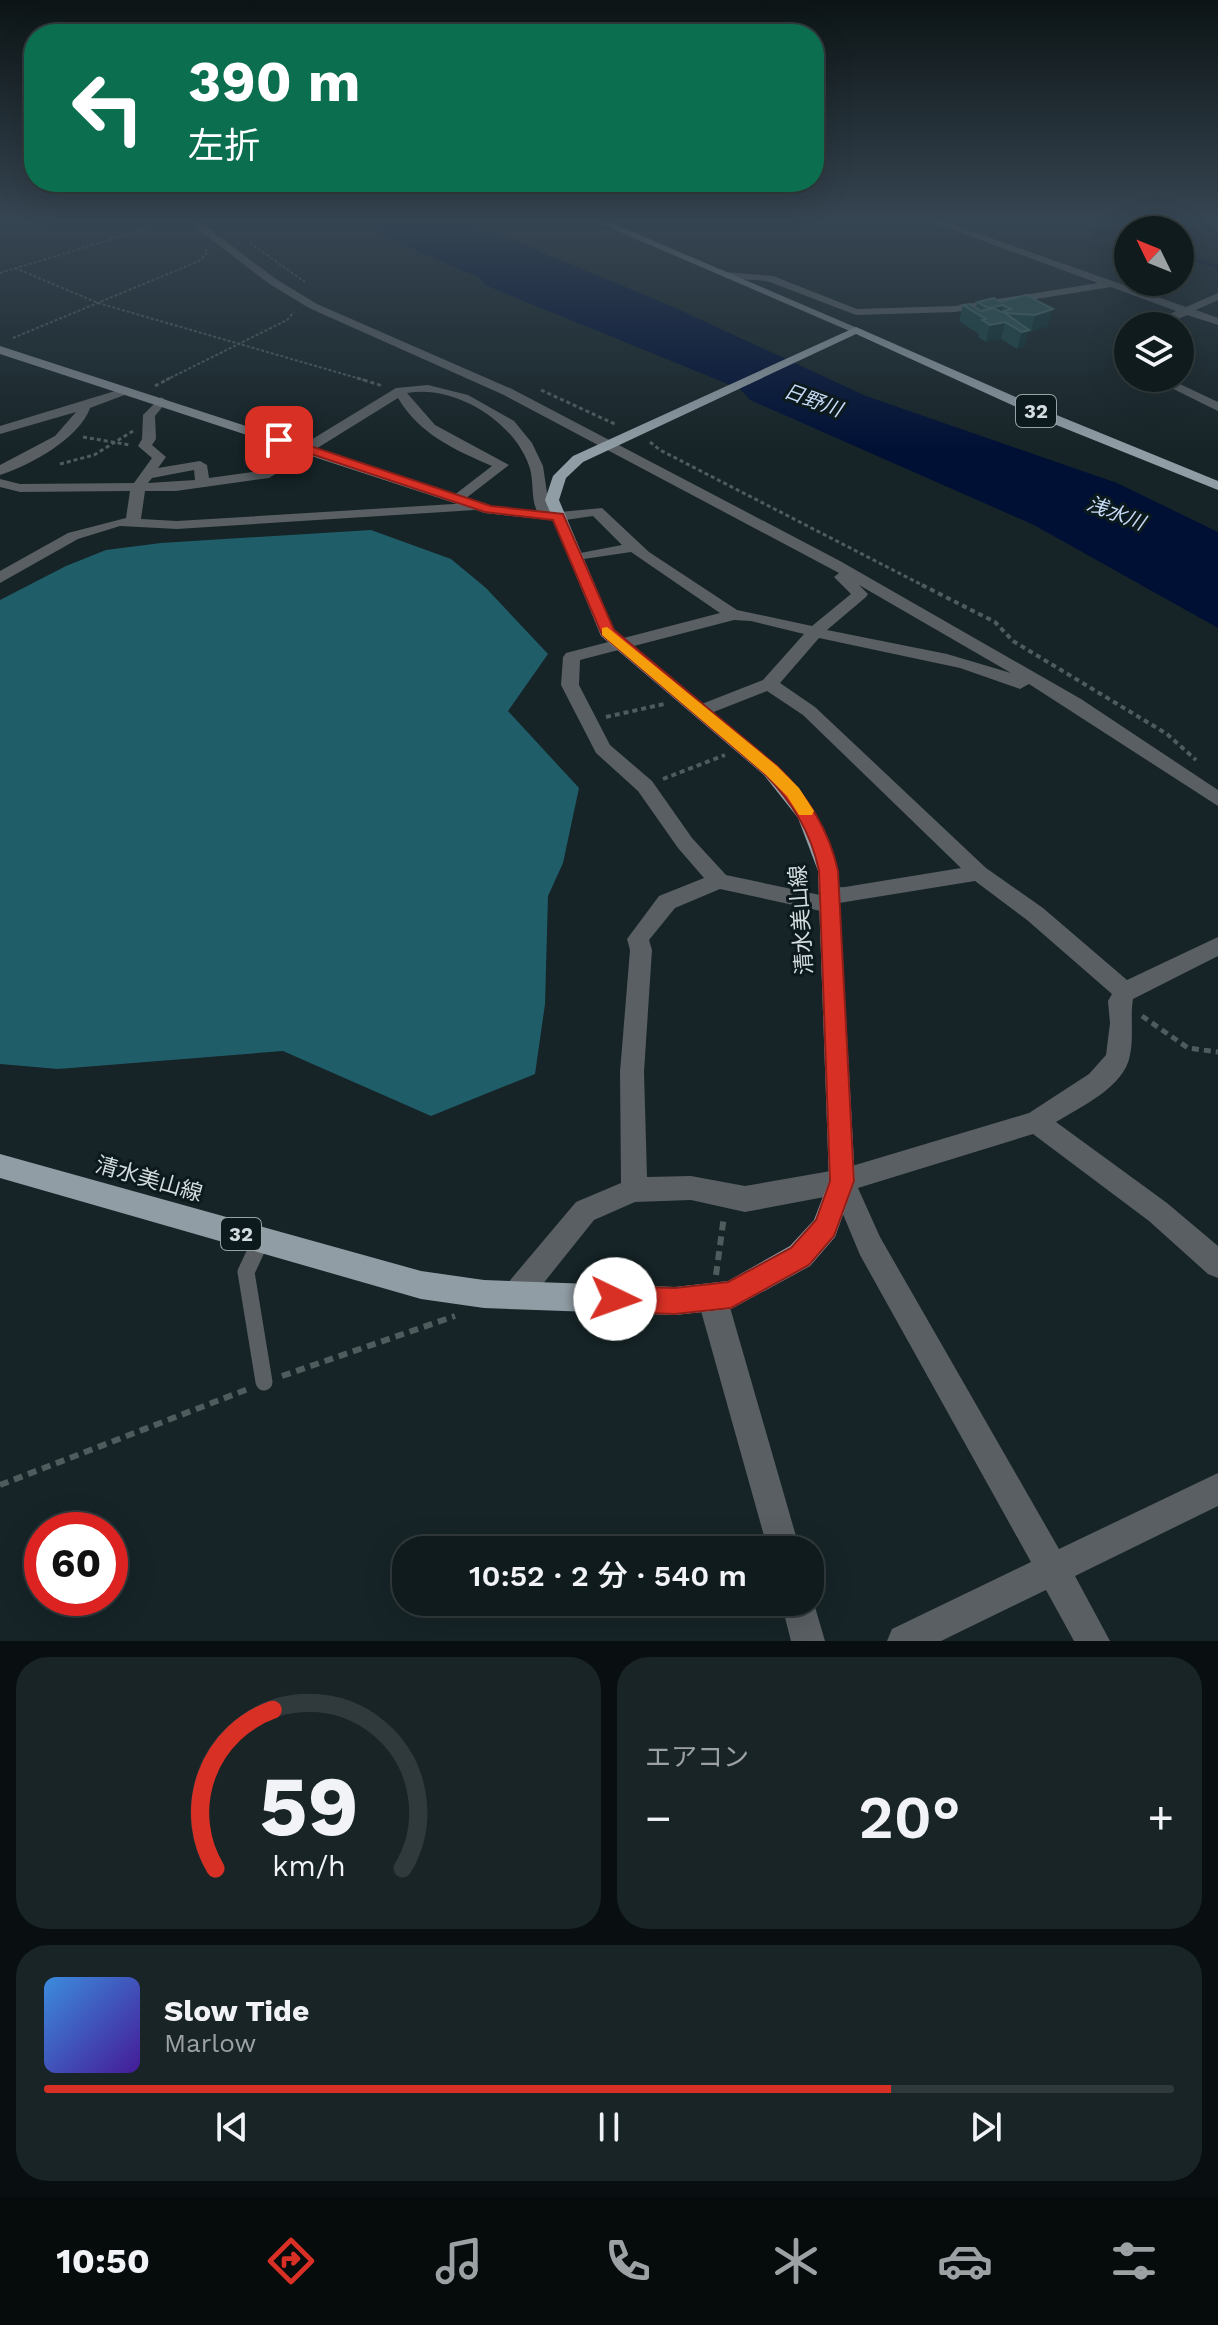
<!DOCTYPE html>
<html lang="ja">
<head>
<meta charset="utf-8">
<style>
	:root { --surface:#101b1d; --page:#192426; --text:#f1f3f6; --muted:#9ca1a4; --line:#30393b; --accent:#d93025 }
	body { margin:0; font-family:"Work Sans","Noto Sans JP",sans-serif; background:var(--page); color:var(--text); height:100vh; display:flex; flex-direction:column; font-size:30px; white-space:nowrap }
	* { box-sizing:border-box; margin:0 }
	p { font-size:26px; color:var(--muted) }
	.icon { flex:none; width:44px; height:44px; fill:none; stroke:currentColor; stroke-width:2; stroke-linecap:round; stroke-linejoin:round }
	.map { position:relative; height:1641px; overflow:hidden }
	.side { display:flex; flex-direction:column; gap:16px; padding:16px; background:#090f10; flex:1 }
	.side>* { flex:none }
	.banner { position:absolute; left:24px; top:24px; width:800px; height:168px; border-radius:32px; box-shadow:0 8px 32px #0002,0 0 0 2px var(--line); background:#0b6e4f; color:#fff; overflow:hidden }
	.needle { width:52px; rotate:313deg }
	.controls { position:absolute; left:1114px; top:216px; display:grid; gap:16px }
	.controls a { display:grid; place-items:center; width:80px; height:80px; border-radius:50%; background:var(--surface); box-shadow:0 8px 32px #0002,0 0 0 2px var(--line); font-size:40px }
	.speed { position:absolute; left:24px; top:1512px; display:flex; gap:16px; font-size:40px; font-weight:700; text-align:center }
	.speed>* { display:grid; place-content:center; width:104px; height:104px; border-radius:50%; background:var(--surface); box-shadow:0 8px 32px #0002,0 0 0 2px var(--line); line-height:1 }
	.speed .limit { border:12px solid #d22; background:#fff; color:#111 }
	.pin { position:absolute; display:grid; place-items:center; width:68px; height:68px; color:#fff; margin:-34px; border-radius:16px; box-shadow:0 4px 12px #0006 }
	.me { position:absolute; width:88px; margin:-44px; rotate:93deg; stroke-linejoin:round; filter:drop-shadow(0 0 6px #0008) }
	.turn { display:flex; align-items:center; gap:28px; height:168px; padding:0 32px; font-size:36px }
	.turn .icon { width:104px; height:104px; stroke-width:2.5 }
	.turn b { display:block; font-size:56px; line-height:68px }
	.big { font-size:60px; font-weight:600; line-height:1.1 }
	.side .widget { flex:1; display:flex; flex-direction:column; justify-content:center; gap:12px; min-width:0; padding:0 28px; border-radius:32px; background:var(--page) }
	.side .dial { align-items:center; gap:0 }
	.dial svg { height:208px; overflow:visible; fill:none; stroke:var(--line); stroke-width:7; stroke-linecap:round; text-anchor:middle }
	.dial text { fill:var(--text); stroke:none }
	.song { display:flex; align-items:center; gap:24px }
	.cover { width:96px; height:96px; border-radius:12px; background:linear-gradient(135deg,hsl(210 70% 55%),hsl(260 70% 35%)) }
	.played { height:8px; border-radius:4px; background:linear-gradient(90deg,var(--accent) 75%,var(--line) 75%) }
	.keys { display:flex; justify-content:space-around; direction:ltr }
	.heat { display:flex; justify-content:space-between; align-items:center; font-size:44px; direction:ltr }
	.side .tiles { flex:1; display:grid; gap:16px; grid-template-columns:1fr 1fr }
	.widget:last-child { grid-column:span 2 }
	.trip { position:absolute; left:392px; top:1536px; width:432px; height:80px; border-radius:32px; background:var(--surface); box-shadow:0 8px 32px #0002,0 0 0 2px var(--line); font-weight:600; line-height:80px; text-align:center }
	.menu { display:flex; height:128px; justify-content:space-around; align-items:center; background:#060b0c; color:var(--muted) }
	.menu .icon { width:56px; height:56px }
	.menu .selected { color:var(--accent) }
	.menu b { font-size:36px; color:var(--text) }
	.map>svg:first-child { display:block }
	.forest { fill:#1f5d69 }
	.water { fill:#001035 }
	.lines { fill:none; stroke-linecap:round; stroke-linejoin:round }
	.stream { stroke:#001035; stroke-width:3 }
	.path-far4 { stroke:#4f5c5e; stroke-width:2; stroke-dasharray:3 2; stroke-linecap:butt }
	.path-far3 { stroke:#4f5c5e; stroke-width:3; stroke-dasharray:4 3; stroke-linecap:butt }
	.path-far2 { stroke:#4f5c5e; stroke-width:4; stroke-dasharray:5 4; stroke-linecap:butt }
	.path-far1 { stroke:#4f5c5e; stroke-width:5; stroke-dasharray:7 5; stroke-linecap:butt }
	.path { stroke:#4f5c5e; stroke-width:6; stroke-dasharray:9 6; stroke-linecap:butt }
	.lane { stroke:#595f63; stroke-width:17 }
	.street { fill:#595f63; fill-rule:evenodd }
	.secondary { fill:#798288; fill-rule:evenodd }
	.primary { fill:#919da5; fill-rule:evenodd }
	.wall { fill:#184444 }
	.shaded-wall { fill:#0f3131 }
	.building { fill:#2c5554; stroke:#466a6a; stroke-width:2 }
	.route { fill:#d93025; stroke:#8d1f18; stroke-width:2 }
	.slow { fill:#f59e0b }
	.labels { text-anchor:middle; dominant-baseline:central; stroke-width:6; stroke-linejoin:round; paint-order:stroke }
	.far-water-label { font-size:20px; font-style:italic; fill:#c7dbf7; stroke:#0c1a1d }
	.shield { fill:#0c1a1d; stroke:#97a2a4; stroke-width:2 }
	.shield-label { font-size:20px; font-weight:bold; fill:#d3dcde }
	.street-label { font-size:22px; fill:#d3dcde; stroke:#0c1a1d }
</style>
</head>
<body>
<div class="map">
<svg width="1218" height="1641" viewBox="0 0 1218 1641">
	<rect width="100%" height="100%" fill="#162427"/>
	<polygon class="forest" points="371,530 451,559 486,588 548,654 508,711 579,788 563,863 548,896 545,1004 535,1074 431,1116 283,1051 58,1069 0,1064 0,600 66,566 106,550 161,543"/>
	<polygon class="water" points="357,220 463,220 669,305 866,396 1117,483 1218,532 1218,628 1034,525 750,400 740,389 485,285 480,278 394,241"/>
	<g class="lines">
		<g class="stream">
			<polyline points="1036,220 1064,221 1128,240"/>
			<polyline points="1180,255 1218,267"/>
		</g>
		<g class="path-far4">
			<polyline points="250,243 305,282"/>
			<polyline points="15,268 98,303 364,380"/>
			<polyline points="0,273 165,223"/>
			<polyline points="13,338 199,261 208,252 205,249"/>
			<polyline points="166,380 287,320 294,312"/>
		</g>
		<g class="path-far3">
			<polyline points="357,378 383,386"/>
			<polyline points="155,386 170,378"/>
			<polyline points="541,390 617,425"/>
			<polyline points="83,437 130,445"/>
			<polyline points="650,442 660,450 926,587"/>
			<polyline points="60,464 94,455 133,431"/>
		</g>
		<g class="path-far2">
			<polyline points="922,585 995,622 1013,641 1167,734 1196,760"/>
			<polyline points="606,717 664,704"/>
			<polyline points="663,779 725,755"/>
		</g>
		<polyline class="path-far1" points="1142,1016 1188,1048 1218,1052"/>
		<g class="path">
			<polyline points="716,1275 724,1216"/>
			<polyline points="282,1376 455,1316"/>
			<polyline points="0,1485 248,1389"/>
		</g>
		<polyline class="lane" points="261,1240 246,1272 264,1382"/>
		<g class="street">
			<path d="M186,220H197L276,279L317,304L512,389L840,561L1081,699L1218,790V806L1029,684L1020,689L960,668L819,638L780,683L815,707L986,868L1043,908L1127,980L1218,937V956L1133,999C1130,1016 1134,1037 1130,1055C1125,1087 1080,1107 1056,1122L1167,1203L1218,1246V1278L1208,1274L1149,1221L1033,1134L858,1188L880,1237L1059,1549L1218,1473V1506L1075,1576L1110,1641H1074L1046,1590L941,1641H887L892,1629L1031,1562L860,1255L835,1195L745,1212L691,1200L635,1202L594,1220L526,1305L516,1309L506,1305L502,1295L506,1285L576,1202L621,1183L620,1072L630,950L627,939L659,896L704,878L678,848L638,791L596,753L561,685L563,657L566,653L720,613L631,552L570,561V555L622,545L593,516L558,521L537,511C530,497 535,479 528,463C512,421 454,384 407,393L435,425L509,465L461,502H451L449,499L492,466C455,450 419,434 398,398L269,478L176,491H145L141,519L177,521L470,503L475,504V510L177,529L120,526L78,539L0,583V571L68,533L126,518L130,491L20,492L0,487V479L20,484L134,483L152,458L138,446L142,439L143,415L161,397L167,401L155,416L156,439L152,445L166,457L158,468L200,461L207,465L209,478L260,471L396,388L428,385L468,395L514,421L532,443L543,466L549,506L560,512L602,508L649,552L737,610L812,626L851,594L834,577L839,573L504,395L309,308L268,283ZM194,470L195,480L148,483L152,478ZM859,585L1011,673L947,654L827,630L866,597L868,594ZM734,620L751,621L804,634L763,680L694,707L691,711L694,715H706L767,691L803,715L961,868L845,887L822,888L820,895L726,875L692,838L652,781L610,745L579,685L580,660ZM975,881L1027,920L1112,994L1108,1001L1110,1023L1106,1055L1089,1074L1029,1113L842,1169L745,1186L691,1176L647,1177L644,1072L652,950L649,940L675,908L720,889L830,913L838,911L839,903Z"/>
			<polygon points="926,220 940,220 1186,307 1218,293 1218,300 1196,310 1218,318 1218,325 1187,315 1162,326 1147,326 1176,311 1111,287 955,312 856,315 767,281 726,278 721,275 726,272 773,276 857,309 955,306 1098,283"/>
			<polygon points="1128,347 1128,368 1113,359"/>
			<polygon points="1151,378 1167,378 1218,402 1218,411"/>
			<path d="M125,388L135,391L90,408C80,438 29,466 0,475V465L55,436L76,412L0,434V426Z"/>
			<polygon points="713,1283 723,1287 727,1297 800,1550 768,1550 701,1311 699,1297 703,1287"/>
			<polygon points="810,1590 825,1641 791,1641 781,1602 810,1602"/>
		</g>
		<g class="secondary">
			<polygon points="592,220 605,220 862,330 852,332"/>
			<polygon points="0,346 492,506 558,513 565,517 558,521 485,513 0,354"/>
		</g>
		<polygon class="primary" points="856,327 1059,416 1218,481 1218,490 1049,422 856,334 583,462 566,478 559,500 614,630 788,777 824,829 838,871 855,1181 835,1237 810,1266 731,1309 675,1315 484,1308 421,1299 0,1178 0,1154 421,1271 484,1280 675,1287 728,1281 790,1246 814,1220 829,1181 818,871 798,818 764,775 601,636 545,500 553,476 573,456"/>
	</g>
	<polygon class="wall" points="1026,295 1048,326 1028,332 1024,347 1017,349 1001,339 986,342 978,337 979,334 959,321 963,305 976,308 977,302 1000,302"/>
	<g class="shaded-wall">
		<polygon points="1003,305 999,321 988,308"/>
		<polygon points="1053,309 1048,326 1031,332 1035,315"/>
		<polygon points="1005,322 1001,339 986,342 990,325"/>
		<polygon points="1029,330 1024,347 1017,349 1022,332"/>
	</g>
	<polygon class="building" points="1026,295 1053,309 1035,315 1005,313 1029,330 1022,332 1005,322 990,325 982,320 986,319 963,305 970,304 981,311 994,308 1001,312 1011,309 1003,305 988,308 977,302 994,298 1000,302"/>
	<linearGradient id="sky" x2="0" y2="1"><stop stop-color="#0c1415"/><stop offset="0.49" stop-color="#364552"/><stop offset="1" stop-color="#364552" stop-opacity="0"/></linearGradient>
	<rect width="1218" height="450" fill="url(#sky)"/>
	<path class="route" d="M275,437H283L491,506L563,514L614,630L777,766C807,795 829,830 838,871L854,1181L834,1236L809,1265L731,1308L675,1314L615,1312L606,1308L603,1299L606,1290L615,1286L675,1288L728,1282L791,1248L816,1220L830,1181L819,871C811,832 792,802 765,774L602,635L553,520L485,512L275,442Z"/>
	<polygon class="slow" points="607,627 777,766 799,788 814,811 812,815 799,815 787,796 765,774 602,635 602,628"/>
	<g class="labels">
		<g class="far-water-label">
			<text transform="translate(813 400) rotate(20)">日野川</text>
			<text transform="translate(1116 513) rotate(21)">浅水川</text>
		</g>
		<g class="shield">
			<rect x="1016" y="395" width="40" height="32" rx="6"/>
			<rect x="221" y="1218" width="40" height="32" rx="6"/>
		</g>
		<g class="shield-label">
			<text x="1036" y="411">32</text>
			<text x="241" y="1234">32</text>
		</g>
		<g class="street-label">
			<text transform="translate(801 920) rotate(-94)">清水美山線</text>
			<text transform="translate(149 1179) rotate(16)">清水美山線</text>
		</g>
	</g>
</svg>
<div class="controls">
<a><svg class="needle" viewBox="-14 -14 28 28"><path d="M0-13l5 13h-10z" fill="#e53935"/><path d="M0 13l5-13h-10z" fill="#9ca1a4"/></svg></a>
<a><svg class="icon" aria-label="layers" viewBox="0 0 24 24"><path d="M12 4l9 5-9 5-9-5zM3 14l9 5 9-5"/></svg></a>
</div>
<div class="speed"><div class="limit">60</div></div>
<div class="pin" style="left:279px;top:440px;background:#d93025"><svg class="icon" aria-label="arrive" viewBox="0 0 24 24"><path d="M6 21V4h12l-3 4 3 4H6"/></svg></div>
<svg class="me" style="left:615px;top:1299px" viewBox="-20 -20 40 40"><circle r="19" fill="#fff"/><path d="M0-13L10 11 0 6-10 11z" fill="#d93025"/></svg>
<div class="trip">10:52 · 2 分 · 540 m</div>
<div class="banner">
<div class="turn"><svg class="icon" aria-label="left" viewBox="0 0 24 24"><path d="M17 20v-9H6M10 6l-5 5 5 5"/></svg><div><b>390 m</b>左折</div></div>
</div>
</div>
<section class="side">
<div class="tiles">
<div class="widget dial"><svg viewBox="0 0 100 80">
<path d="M14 69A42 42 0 1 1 86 69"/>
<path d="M14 69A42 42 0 0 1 36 8" stroke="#d93025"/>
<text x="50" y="56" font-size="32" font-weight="700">59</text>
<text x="50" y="72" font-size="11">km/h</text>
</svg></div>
<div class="widget"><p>エアコン</p>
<div class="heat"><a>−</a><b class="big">20°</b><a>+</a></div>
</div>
<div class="widget">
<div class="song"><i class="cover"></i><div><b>Slow Tide</b><p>Marlow</p></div></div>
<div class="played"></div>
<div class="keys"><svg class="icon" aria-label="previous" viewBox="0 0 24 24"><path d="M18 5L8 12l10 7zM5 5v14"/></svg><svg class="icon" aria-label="pause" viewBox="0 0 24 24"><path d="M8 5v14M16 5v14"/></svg><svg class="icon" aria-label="next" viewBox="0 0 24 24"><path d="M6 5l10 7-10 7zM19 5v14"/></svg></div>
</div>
</div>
</section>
<nav class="menu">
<b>10:50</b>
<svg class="icon selected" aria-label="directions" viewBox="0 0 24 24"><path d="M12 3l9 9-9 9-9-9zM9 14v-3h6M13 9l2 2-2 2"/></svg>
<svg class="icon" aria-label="music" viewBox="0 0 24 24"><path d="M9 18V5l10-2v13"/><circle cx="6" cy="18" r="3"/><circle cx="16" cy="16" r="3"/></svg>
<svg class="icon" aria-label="phone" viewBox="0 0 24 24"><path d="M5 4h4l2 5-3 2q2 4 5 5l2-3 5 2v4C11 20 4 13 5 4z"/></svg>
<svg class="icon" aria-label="climate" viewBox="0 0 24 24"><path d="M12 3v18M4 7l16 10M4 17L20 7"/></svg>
<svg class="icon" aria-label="car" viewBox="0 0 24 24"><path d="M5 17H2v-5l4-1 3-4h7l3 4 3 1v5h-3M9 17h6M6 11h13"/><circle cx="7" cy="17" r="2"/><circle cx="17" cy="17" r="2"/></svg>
<svg class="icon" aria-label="filters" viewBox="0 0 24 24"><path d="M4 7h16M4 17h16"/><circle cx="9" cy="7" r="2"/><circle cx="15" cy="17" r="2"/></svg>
</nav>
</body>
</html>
